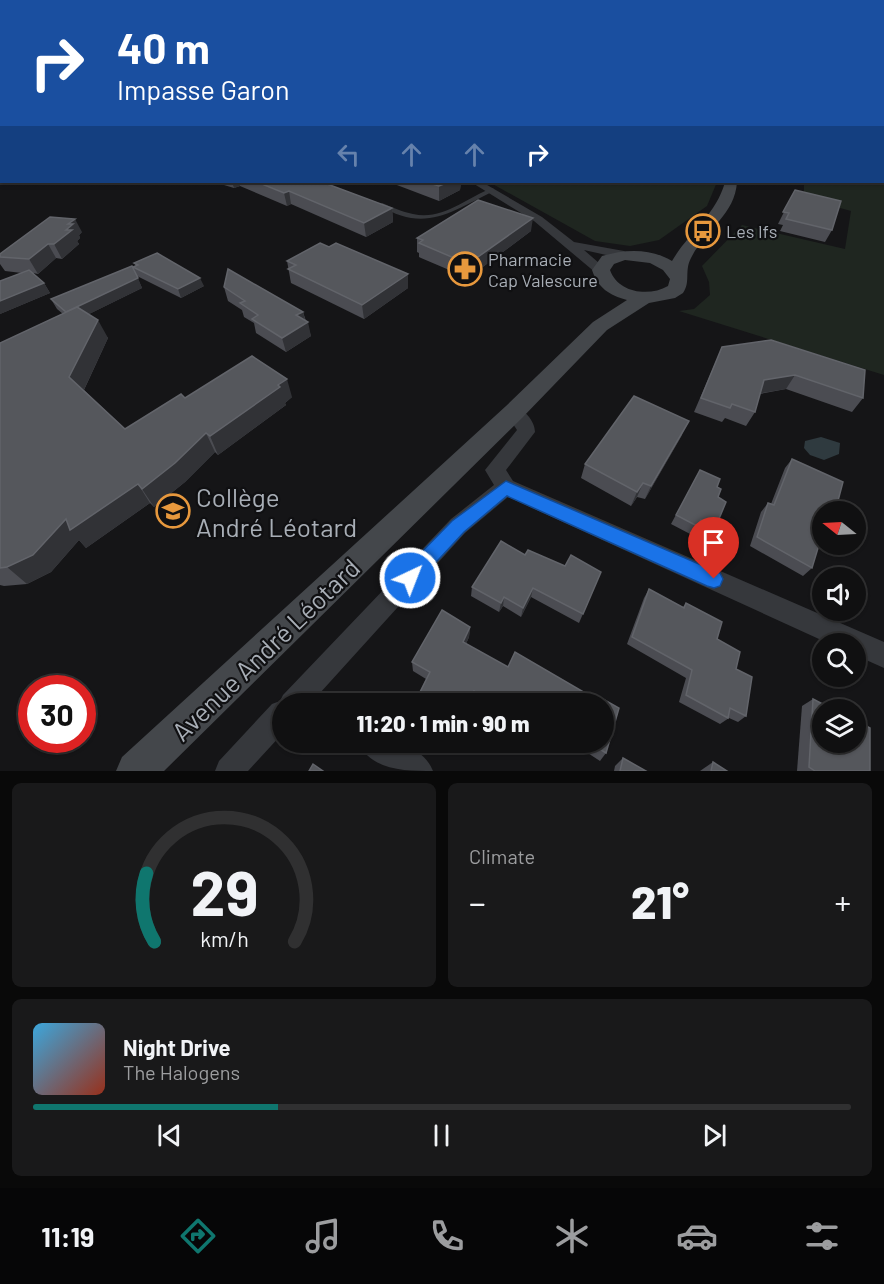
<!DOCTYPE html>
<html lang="en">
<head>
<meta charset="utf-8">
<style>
	:root { --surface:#101011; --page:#19191a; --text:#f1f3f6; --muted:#9c9d9f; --line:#303031; --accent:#0f766e }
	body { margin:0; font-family:Barlow,sans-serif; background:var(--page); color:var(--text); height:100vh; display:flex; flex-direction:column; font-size:22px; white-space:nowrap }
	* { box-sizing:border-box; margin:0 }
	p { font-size:20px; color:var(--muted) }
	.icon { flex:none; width:33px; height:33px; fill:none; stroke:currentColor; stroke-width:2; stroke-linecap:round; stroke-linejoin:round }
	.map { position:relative; height:771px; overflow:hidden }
	.sheet { display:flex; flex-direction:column; gap:12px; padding:12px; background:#090909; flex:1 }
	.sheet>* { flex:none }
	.guide { position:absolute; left:0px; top:0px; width:885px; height:183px; box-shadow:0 2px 4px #0004,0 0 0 2px var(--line); background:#1a4fa0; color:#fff; overflow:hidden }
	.needle { width:39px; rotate:288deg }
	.buttons { position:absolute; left:812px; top:501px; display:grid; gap:12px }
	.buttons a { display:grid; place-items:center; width:54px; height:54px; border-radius:50%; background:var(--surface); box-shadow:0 2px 4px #0004,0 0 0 2px var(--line); font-size:30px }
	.speed { position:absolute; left:18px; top:675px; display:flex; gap:12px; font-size:30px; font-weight:700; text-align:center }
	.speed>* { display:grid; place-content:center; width:78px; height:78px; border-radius:50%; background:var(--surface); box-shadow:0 2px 4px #0004,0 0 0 2px var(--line); line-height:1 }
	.speed .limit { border:9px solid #d22; background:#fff; color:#111 }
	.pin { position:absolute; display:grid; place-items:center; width:51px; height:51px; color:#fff; margin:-62px -26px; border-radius:50% 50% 50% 0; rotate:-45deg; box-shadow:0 0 6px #0007 }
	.pin .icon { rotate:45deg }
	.me { position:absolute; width:66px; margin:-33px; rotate:43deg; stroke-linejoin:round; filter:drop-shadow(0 0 4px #0008) }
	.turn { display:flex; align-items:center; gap:21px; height:126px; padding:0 18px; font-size:27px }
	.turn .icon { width:78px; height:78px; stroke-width:2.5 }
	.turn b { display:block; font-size:42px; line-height:51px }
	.lanes { display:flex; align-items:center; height:57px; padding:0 18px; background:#0003; justify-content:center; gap:30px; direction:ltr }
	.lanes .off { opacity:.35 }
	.big { font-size:45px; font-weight:800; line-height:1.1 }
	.sheet .card { flex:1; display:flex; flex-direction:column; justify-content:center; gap:9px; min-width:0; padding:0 21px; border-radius:9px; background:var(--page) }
	.sheet .dial { align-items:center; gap:0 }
	.dial svg { height:156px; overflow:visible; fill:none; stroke:var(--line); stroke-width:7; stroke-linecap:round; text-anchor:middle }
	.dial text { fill:var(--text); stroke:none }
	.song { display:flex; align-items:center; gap:18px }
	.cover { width:72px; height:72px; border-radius:9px; background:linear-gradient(135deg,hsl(200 70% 55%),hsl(10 70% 35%)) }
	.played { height:6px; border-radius:3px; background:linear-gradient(90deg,var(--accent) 30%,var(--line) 30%) }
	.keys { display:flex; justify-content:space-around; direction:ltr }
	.heat { display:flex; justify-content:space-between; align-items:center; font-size:33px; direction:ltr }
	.sheet .tiles { flex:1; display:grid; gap:12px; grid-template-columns:1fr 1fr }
	.card:last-child { grid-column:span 2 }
	.trip { position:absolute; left:272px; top:693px; width:342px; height:60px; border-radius:30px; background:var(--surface); box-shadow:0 2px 4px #0004,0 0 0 2px var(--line); font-weight:800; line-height:60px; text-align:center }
	.tabs { display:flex; height:96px; justify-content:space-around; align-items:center; background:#060607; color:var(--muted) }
	.tabs .icon { width:42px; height:42px }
	.tabs .on { color:var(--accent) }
	.tabs b { font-size:27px; color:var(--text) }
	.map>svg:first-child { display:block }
	.green { fill:#1f2620 }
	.water { fill:#2f3a3f }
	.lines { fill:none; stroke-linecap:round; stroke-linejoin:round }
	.service { fill:#36383c; fill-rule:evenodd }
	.minor { fill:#36383c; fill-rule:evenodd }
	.secondary { fill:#44474b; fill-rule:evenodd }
	.wall { fill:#4b4c52 }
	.shaded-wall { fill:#313236 }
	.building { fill:#55575c; stroke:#62646a; stroke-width:1.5 }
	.route { fill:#1a73e8; stroke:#114b97; stroke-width:1.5 }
	.labels { text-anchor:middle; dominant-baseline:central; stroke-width:4.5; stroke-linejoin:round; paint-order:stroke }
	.far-poi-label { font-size:18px; fill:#a8aeb6; stroke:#101012; text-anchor:start }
	.near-poi-label { font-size:26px; fill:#a8aeb6; stroke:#101012; text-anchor:start }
	.near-street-label { font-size:26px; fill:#a8aeb6; stroke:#101012 }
</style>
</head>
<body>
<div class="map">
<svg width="884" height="771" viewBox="0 0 884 771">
	<rect width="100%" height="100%" fill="#151517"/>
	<g class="green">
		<polygon points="884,137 884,375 679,311 694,309 710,295 709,282 702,266 742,225 845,249 851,211 804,198 804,182 884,182"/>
		<polygon points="489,182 717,182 707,206 659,240 630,246 595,241"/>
	</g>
	<polygon class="water" points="821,437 840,443 839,454 824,460 810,455 804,448 805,441"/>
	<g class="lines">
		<path class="service" d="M492,188L494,189V191C452,211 425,234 379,205L382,203C392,207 402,212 413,214C442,221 466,198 492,188Z"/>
		<g class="minor">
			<polygon points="471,182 482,182 542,217 574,242 624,251 630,255 624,259 584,250 607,270 606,273 596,273 534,221"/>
			<path d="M514,406C524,409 535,421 535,432L506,470L513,481L884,642V668L855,655V644H830L508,497L465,533L310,704H282V734L248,771H215L219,761L272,704L280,701L283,695L451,519L494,485L485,470L517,430L505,412L508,408Z"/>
			<path d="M358,742C386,742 421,741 433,771C406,771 371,771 358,742Z"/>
		</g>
		<path class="secondary" d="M725,182H737C735,215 705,230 691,258C684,271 691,282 683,293L675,298L649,303L607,330L522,418L164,771H116L122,757L506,406L593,322L627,300C609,295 598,288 592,270L602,256C626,249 650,248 672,261C689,232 716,215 725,182ZM625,260L650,263L663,270L670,279L668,286C649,297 618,293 610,270L614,264Z"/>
	</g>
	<g class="wall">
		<polygon points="214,182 322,182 392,208 393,222 366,237 291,204 287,206 240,186 234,188"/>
		<polygon points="389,182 461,182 460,190 439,201"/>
		<polygon points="795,190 832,230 825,242 780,231 783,225 778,224"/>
		<polygon points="531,231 468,278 421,258 419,257 419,253 417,252 417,238"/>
		<polygon points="82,232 79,235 80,238 77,241 79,244 62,259 56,258 38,274 33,273 44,283 50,293 0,314 0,281 22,273 5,271 0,264 0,254"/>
		<polygon points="287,261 408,288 364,319 291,283"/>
		<polygon points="134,263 204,286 181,298 137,276 133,267 136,266"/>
		<polygon points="132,266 142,288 89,314 108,338 84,390 125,429 185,398 292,397 285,403 286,405 218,455 215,452 185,482 154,507 150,503 86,548 79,540 51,572 27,584 4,586 0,585 0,343 63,314 57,309 51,299"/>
		<polygon points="224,287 303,312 311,336 286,352 256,333 254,323 244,317 242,310 228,301"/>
		<polygon points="722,347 863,398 852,412 786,389 760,394 755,412 746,426 725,418 722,422 694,412"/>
		<polygon points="682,435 645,499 637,497 631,506 581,478 585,464"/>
		<polygon points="792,459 822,512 812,568 803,576 750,546 761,512 768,503 771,504 785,468"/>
		<polygon points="700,470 717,487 718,497 716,526 710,535 696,529 692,535 671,524"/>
		<polygon points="525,555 565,566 601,572 579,623 531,597 521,617 503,606 499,612 471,596 472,587"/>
		<polygon points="649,589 683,607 686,603 717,639 736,669 746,716 738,722 729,718 720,724 679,702 686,678 627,644 644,598"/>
		<polygon points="442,610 470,627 469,637 466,644 508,667 515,652 592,697 594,694 619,708 606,753 600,761 577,746 573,751 557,742 603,742 603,704 480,704 473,700 472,704 457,704 454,702 453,704 414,704 426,679 413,671 412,662"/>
		<polygon points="813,699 870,771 797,771 802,706"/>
		<polygon points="414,742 434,742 429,752"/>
		<polygon points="623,758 646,771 614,771 615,766"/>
		<polygon points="713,762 727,771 700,771"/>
	</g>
	<g class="shaded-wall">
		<polygon points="232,182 239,182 240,186 234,188"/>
		<polygon points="449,182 461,182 460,190 439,201 439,186"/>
		<polygon points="289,191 291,204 287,206 284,193"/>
		<polygon points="392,208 393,222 366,237 364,223"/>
		<polygon points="533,218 531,231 468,278 468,264"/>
		<polygon points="75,219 82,232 79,235 80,238 77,241 79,244 62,259 54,244 66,230 68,224"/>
		<polygon points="48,244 56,258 38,274 29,259"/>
		<polygon points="408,274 408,288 364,319 362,305"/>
		<polygon points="138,278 142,288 73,322 66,312"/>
		<polygon points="200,278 204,286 181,298 178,289"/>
		<polygon points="44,283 50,293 0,314 0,301"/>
		<polygon points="303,312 306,324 308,322 311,336 286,352 282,338 296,315"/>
		<polygon points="98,320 108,338 81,396 69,377"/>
		<polygon points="795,375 786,389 756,394 764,380"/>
		<polygon points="287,379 292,397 285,403 286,405 218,455 210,436"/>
		<polygon points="689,421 682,435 645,499 651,486"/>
		<polygon points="206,433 215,452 185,482 154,507 142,489"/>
		<polygon points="643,483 637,497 631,506 637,492"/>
		<polygon points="138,484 150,503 86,548 79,540 51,572 27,584 7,567 66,519"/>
		<polygon points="533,588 531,597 521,617 523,608"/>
		<polygon points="504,597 503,606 499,612 501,603"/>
		<polygon points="470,627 469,637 462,652 463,642"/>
		<polygon points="474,691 473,700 472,704 469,704"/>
		<polygon points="455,693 453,704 449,704"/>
		<polygon points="429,742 434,742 429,752 428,745"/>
	</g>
	<g class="building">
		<polygon points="257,182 322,182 392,208 364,223 289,191 284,193"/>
		<polygon points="426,182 449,182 439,186"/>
		<polygon points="795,190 841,201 832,230 786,219 789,213 783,212"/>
		<polygon points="478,200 533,218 468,264 419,243 423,240 417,238"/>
		<polygon points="50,217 75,219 68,224 73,224 66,230 72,230 54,244 48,244 29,259 0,257 0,254"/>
		<polygon points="320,243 329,247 336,243 408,274 362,305 288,269 296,265 287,261"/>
		<polygon points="157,253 200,278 178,289 133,267 138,265 134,263"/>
		<polygon points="132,266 138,278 66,312 51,299"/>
		<polygon points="228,269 303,312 296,315 308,322 282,338 252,319 258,315 240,303 245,301 224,287"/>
		<polygon points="29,270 44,283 0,301 0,281"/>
		<polygon points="77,307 98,320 69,377 125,429 181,394 185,398 252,356 287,379 278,385 280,387 210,436 206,433 175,463 142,489 138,484 70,530 66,519 33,555 7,567 0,568 0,343"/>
		<polygon points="771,340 865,370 863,398 795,375 764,380 755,412 732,404 730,408 701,398 722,347"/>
		<polygon points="634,396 689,421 651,486 643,483 637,492 585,464"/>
		<polygon points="792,459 843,482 835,512 822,512 822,535 812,568 757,537 768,503 774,505"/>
		<polygon points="700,470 720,479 717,487 721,489 718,497 726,502 716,526 701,520 697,526 676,515"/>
		<polygon points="501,541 525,555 528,550 565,566 571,555 601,572 583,614 533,588 523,608 504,597 501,603 472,587"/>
		<polygon points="649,589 684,608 686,603 722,622 717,639 740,652 736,669 752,677 746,716 730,708 728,718 686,695 692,670 632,637"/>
		<polygon points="442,610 470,627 463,642 508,667 515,652 592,697 594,694 619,708 606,753 588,742 603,742 603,704 497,704 474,691 469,702 455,693 449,704 414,704 430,672 412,662"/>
		<polygon points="813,699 834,710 822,710 822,742 855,742 855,720 870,728 870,771 815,771 809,767"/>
		<polygon points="623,758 646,771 620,771"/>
		<polygon points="713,762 727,771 711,771"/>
		<polygon points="313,764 323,771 309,771"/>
	</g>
	<linearGradient id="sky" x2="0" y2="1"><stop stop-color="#0c0c0d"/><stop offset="0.42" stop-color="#353b47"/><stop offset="1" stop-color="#353b47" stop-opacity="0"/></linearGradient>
	<rect width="884" height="187" fill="url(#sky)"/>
	<polygon class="route" points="506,481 720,573 723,579 720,586 714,588 707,586 507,496 464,532 416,584 410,586 403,584 400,578 403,571 452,521"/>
	<defs>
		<g id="bus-ring" transform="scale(1.725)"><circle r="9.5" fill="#101012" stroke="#e7983d" stroke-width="1.5"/><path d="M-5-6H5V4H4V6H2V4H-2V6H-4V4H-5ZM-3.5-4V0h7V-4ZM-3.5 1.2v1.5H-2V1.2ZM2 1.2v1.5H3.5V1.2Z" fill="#e7983d"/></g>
		<g id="pharmacy-ring" transform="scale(1.725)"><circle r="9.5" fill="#101012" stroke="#e7983d" stroke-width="1.5"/><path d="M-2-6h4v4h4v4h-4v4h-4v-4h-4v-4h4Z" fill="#e7983d"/></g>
		<g id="school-ring" transform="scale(1.725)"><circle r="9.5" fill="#101012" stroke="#e7983d" stroke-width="1.5"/><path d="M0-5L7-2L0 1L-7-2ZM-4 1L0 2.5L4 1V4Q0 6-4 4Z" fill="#e7983d"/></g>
	</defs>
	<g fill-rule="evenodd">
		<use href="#bus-ring" x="703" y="231"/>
		<use href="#pharmacy-ring" x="465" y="269"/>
		<use href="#school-ring" x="173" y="511"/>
	</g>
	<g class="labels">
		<g class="far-poi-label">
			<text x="726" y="231">Les Ifs</text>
			<text x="488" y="259">Pharmacie<tspan x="488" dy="21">Cap Valescure</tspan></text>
		</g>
		<g class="near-poi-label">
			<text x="196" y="496">Collège<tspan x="196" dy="30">André Léotard</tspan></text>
		</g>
		<g class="near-street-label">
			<text transform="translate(265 649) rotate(-44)">Avenue André Léotard</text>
		</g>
	</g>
</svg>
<div class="buttons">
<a><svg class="needle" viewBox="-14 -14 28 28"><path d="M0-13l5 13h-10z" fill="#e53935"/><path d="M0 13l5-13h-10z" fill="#9c9d9f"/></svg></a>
<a><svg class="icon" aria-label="sound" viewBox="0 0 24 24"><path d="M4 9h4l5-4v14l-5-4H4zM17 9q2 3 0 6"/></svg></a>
<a><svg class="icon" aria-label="search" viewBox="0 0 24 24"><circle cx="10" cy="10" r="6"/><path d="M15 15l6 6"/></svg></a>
<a><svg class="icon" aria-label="layers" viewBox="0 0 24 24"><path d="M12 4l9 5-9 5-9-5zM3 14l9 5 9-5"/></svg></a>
</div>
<div class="speed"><div class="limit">30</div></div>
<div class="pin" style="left:714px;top:579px;background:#d93025"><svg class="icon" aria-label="arrive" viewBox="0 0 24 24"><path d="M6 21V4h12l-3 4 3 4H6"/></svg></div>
<svg class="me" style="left:410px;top:578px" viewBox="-20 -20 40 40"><circle r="17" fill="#1a73e8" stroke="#fff" stroke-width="3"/><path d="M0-11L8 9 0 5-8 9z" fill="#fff"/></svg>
<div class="trip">11:20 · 1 min · 90 m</div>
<div class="guide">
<div class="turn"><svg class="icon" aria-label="right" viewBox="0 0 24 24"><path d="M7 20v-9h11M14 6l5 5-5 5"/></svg><div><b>40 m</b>Impasse Garon</div></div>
<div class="lanes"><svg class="icon off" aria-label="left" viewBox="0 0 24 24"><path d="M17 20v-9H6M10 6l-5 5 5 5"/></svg><svg class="icon off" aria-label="ahead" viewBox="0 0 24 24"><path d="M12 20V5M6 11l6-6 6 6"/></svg><svg class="icon off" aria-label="ahead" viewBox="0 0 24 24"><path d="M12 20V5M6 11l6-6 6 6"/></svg><svg class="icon" aria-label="right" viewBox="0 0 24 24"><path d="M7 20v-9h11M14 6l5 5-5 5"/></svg></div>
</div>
</div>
<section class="sheet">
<div class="tiles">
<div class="card dial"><svg viewBox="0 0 100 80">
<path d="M14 69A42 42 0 1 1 86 69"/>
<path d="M14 69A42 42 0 0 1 10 34" stroke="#0f766e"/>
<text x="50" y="56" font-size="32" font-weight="700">29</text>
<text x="50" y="72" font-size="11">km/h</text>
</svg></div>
<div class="card"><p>Climate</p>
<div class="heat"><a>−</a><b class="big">21°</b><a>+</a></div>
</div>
<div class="card">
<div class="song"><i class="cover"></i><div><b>Night Drive</b><p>The Halogens</p></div></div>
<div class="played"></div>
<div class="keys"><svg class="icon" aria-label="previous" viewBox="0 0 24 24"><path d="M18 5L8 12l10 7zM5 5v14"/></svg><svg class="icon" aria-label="pause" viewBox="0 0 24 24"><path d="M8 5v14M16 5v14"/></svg><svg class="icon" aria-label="next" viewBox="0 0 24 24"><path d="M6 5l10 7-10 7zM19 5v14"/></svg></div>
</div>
</div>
</section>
<nav class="tabs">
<b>11:19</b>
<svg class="icon on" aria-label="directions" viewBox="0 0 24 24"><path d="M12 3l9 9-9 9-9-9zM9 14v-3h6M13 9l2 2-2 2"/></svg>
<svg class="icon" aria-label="music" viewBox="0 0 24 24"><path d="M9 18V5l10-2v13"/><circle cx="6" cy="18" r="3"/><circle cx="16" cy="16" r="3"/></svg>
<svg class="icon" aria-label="phone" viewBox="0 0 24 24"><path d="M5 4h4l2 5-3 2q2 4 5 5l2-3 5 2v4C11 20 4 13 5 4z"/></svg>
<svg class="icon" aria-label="climate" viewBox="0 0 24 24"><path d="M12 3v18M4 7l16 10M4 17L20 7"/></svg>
<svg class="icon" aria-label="car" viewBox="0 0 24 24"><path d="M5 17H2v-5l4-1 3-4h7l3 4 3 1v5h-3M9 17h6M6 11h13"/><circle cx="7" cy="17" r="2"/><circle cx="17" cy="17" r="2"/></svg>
<svg class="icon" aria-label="filters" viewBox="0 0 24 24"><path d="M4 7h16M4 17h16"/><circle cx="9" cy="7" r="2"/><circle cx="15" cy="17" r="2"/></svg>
</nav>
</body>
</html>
